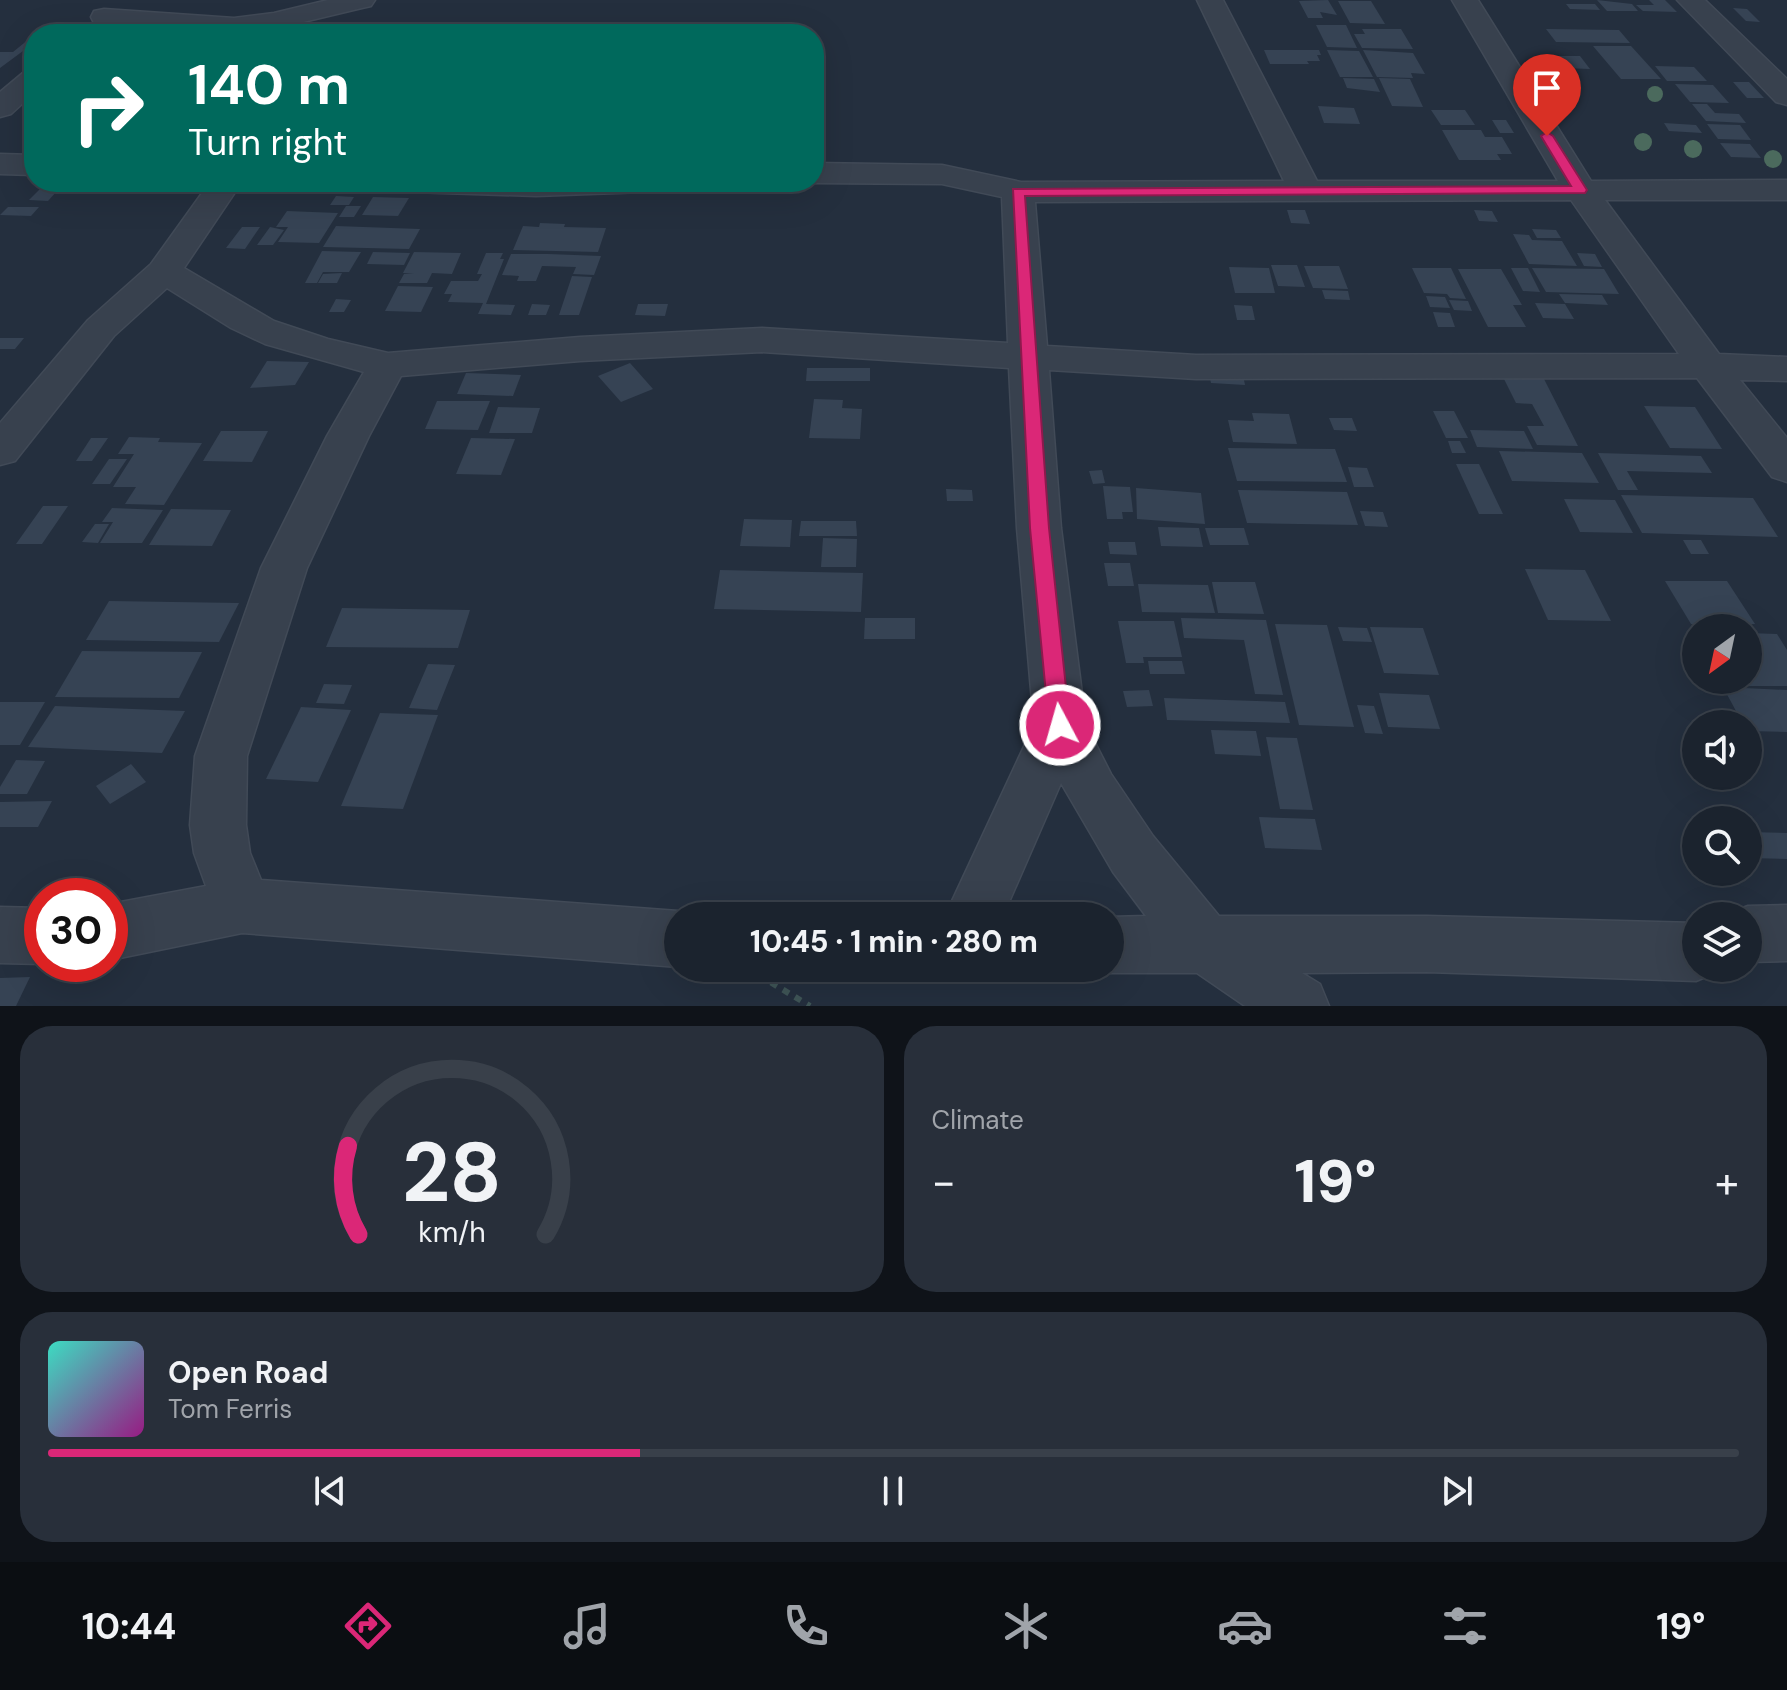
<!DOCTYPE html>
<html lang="en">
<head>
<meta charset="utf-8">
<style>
	:root { --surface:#1b232e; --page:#282f3a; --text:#f1f3f6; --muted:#a0a4aa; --line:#39404a; --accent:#db2777 }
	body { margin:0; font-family:"DM Sans",sans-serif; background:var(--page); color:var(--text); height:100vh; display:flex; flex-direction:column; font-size:30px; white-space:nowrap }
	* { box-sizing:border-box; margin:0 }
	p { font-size:26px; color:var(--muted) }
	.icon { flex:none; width:44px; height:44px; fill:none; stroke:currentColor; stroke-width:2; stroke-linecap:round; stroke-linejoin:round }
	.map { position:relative; height:1006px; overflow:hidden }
	.drawer { display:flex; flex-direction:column; gap:20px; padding:20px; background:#0f1319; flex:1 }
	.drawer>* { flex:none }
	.top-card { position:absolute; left:24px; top:24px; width:800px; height:168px; border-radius:32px; box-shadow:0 8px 32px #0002,0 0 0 2px var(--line); background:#00695c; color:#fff; overflow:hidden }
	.needle { width:52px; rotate:213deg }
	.tools { position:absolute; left:1682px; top:614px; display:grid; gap:16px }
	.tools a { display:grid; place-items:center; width:80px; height:80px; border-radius:50%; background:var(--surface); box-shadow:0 8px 32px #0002,0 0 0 2px var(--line); font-size:40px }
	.speed { position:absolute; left:24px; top:878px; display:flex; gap:16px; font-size:40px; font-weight:700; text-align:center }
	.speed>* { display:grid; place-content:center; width:104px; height:104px; border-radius:50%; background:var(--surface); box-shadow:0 8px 32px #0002,0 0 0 2px var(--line); line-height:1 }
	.speed .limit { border:12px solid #d22; background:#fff; color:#111 }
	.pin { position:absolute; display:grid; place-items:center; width:68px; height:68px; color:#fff; margin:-82px -34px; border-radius:50% 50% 50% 0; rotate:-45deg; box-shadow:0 0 8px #0007 }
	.pin .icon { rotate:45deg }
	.me { position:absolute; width:88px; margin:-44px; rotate:354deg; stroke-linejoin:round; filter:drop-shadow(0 0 6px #0008) }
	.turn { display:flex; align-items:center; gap:28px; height:168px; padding:0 32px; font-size:36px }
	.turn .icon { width:104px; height:104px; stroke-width:2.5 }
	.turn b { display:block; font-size:56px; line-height:68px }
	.big { font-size:60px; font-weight:800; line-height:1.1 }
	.drawer .tile { flex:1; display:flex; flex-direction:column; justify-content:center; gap:12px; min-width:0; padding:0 28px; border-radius:32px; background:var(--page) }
	.drawer .dial { align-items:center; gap:0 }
	.dial svg { height:208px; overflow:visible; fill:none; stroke:var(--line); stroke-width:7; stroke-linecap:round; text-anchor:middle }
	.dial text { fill:var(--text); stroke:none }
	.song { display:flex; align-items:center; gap:24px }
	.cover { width:96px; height:96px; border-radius:12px; background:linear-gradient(135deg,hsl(170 70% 55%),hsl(310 70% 35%)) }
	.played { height:8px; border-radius:4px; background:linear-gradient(90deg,var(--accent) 35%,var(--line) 35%) }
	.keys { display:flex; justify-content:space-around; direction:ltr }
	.heat { display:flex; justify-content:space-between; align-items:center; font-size:44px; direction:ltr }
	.drawer .tiles { flex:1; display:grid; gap:20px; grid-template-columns:1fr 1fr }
	.tile:last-child { grid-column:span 2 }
	.trip { position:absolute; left:664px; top:902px; width:460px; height:80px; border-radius:40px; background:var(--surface); box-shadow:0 8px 32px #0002,0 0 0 2px var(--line); font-weight:800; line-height:80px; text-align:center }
	.dock { display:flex; height:128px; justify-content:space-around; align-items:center; background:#0b0e12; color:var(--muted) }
	.dock .icon { width:56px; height:56px }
	.dock .selected { color:var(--accent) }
	.dock b { font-size:36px; color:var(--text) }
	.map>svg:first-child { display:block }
	.building { fill:#364354 }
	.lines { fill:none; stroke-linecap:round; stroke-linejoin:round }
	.minor-casing { stroke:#414a57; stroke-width:3 }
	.path { stroke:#3f5557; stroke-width:6; stroke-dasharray:7 7; stroke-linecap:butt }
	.minor { fill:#38414e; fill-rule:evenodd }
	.tree { fill:#4b6a5d }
	.route { fill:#db2777; stroke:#8e194d; stroke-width:2 }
</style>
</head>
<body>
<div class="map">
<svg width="1787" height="1006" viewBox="0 0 1787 1006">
	<rect width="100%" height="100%" fill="#242f3e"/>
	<g class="building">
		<polygon points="1328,0 1337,15 1320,12 1323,18 1308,18 1299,1"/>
		<polygon points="1597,0 1632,4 1638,11 1607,11"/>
		<polygon points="1649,0 1665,0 1677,12 1643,11 1636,5 1654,5"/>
		<polygon points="1338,1 1371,1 1385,24 1350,23"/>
		<polygon points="1566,4 1595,4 1600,10 1570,9"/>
		<polygon points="1733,8 1747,9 1760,22 1746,21"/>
		<polygon points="1316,25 1346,25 1357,48 1327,47"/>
		<polygon points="1362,29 1401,29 1413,49 1362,48 1354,34 1365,34"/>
		<polygon points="1546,29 1619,30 1630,43 1556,42"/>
		<polygon points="29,39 34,39 34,52 23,51 0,68 0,52 13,52"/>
		<polygon points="1593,46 1631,46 1661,79 1621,79"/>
		<polygon points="1264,50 1319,50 1321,55 1317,55 1320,61 1307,61 1309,64 1270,64"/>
		<polygon points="1327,50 1359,51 1373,77 1340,77"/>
		<polygon points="1363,50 1413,53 1425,74 1411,73 1413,78 1377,77"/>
		<polygon points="1551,56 1580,56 1590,69 1562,68"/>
		<polygon points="1655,66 1694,67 1707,81 1667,81"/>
		<polygon points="1343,78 1374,79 1380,92 1347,88"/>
		<polygon points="1379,78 1410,79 1423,107 1392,106"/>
		<polygon points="1733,82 1749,82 1764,98 1747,98"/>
		<polygon points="1675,84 1713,85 1729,103 1690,102"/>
		<polygon points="1692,104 1707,104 1715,113 1739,114 1746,123 1706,121"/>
		<polygon points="1318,106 1354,108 1360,124 1324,123"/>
		<polygon points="1431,110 1465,110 1475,125 1441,125"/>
		<polygon points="1492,120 1506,120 1514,133 1500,133"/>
		<polygon points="1664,123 1696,125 1702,133 1669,131"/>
		<polygon points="1707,124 1740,125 1751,140 1718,139"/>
		<polygon points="1442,130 1481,130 1485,137 1502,137 1512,154 1497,154 1501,160 1459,160"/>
		<polygon points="1720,143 1750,144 1761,158 1731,157"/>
		<polygon points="47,182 65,182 48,201 29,200"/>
		<polygon points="336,196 354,197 349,205 330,205"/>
		<polygon points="373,197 409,198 398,216 362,215"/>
		<polygon points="346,206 361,206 354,217 339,217"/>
		<polygon points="8,207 39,207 31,216 0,215"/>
		<polygon points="1287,210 1305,210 1310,224 1291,223"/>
		<polygon points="1474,210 1492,211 1498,222 1479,221"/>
		<polygon points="287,211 338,213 319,243 278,242 288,227 276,227"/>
		<polygon points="540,223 565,224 564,227 606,228 598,252 513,250 523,226 539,227"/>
		<polygon points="336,226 420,229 409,249 323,247"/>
		<polygon points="242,227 260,227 245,249 226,248"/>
		<polygon points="270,227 284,230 273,245 257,245"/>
		<polygon points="1532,229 1556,230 1561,238 1537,238"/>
		<polygon points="1513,234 1529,235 1532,240 1562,241 1577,266 1529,264"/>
		<polygon points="322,251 361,252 349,272 323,272 317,283 305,283"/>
		<polygon points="373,252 410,253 404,265 367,264"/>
		<polygon points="414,252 461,253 452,274 432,273 427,283 399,283 404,274 414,274 403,273"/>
		<polygon points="486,253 503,253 500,259 504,259 486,304 515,305 511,315 478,314 483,303 448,302 452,294 444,294 451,281 478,281 482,274 477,274"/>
		<polygon points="1577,253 1595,254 1602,267 1584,266"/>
		<polygon points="511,254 548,254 601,256 594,275 573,274 576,267 542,266 536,281 517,281 519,276 502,275"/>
		<polygon points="1271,265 1297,265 1305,287 1278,286"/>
		<polygon points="1304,266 1339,266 1348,289 1313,288"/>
		<polygon points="1229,267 1269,268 1275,293 1235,293"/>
		<polygon points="1412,268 1451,268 1466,299 1450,298 1447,294 1424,293"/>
		<polygon points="1511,268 1528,268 1540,292 1523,291"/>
		<polygon points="1532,268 1604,269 1619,294 1546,292"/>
		<polygon points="1458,269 1501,269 1522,305 1513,305 1526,327 1488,327"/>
		<polygon points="342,273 337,283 318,283 323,274"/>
		<polygon points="572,276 592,277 579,315 559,315"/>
		<polygon points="398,286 433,287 421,312 385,311"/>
		<polygon points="1322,290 1348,291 1350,300 1325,299"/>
		<polygon points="1559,294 1602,295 1608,305 1565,303"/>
		<polygon points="1426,296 1445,297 1450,308 1430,307"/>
		<polygon points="336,299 351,300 344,312 329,312"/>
		<polygon points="1449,300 1468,301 1472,311 1454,310"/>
		<polygon points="1535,303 1565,304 1574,319 1543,318"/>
		<polygon points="532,304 550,305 546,315 528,315"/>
		<polygon points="638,304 668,304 665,316 635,315"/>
		<polygon points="1234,305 1252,306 1255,320 1237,320"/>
		<polygon points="1433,312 1450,313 1455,327 1438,327"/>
		<polygon points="0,338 24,338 15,349 0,349"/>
		<polygon points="267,361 309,362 295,385 250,388"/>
		<polygon points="630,363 653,389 621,402 598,376"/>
		<polygon points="807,368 870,368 870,381 806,381"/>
		<polygon points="466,373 521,375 513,396 457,394"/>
		<polygon points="1209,374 1243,375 1245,385 1211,383"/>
		<polygon points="1504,379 1544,379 1578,446 1537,445 1527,426 1544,426 1532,404 1516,403"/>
		<polygon points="814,399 843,400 842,408 862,409 860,439 809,438"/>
		<polygon points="437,401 490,401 478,430 425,429"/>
		<polygon points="1644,406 1695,407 1722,449 1670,448"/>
		<polygon points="498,407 540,408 532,433 489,433"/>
		<polygon points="1433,411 1454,411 1468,438 1446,438"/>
		<polygon points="1252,413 1289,414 1297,444 1233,442 1228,420 1254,421"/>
		<polygon points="1329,418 1352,418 1357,431 1334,430"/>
		<polygon points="1470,430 1524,431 1533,449 1477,447"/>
		<polygon points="221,431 268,431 252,462 203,461"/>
		<polygon points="129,437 160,438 158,442 202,443 164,505 125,504 136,487 113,487 134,454 118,454"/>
		<polygon points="91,438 108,438 92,461 76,461"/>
		<polygon points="471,438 515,439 501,475 456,474"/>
		<polygon points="1448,441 1460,441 1466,453 1452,453"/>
		<polygon points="1228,448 1335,449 1347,482 1237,481"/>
		<polygon points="1499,451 1582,453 1599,483 1512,481"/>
		<polygon points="1598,453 1701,456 1712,473 1627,471 1638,490 1618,490"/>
		<polygon points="109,459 127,459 110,484 92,484"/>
		<polygon points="1456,464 1479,464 1503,514 1479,514"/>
		<polygon points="1348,467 1367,468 1374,487 1354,487"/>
		<polygon points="1102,470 1105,483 1093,484 1089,471"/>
		<polygon points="1103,486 1130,487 1133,512 1122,512 1123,519 1107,519"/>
		<polygon points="1136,488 1201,493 1205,524 1137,519"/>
		<polygon points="946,489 972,490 973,501 947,501"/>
		<polygon points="1238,490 1347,492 1358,525 1247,523"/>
		<polygon points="1621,495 1753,498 1778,537 1642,533"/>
		<polygon points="1564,499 1615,500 1633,533 1580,532"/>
		<polygon points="43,506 68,506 42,544 16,544"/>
		<polygon points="112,508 163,510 142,543 100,543 113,522 102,522"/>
		<polygon points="171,509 231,510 212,546 149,545"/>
		<polygon points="1360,511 1383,512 1388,527 1365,526"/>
		<polygon points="744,519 792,520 790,547 740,546"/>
		<polygon points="801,521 856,521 857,536 799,536"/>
		<polygon points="95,524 109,524 98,543 82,542"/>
		<polygon points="1158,527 1199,528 1203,547 1161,546"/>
		<polygon points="1205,528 1244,528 1249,545 1210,545"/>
		<polygon points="823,538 857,539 856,567 821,567"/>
		<polygon points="1683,540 1701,540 1709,554 1691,554"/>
		<polygon points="1108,542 1135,542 1137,555 1110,554"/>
		<polygon points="1104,563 1130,563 1134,586 1108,586"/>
		<polygon points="1525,569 1585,570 1611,621 1548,620"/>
		<polygon points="720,570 863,573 861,612 714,609"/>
		<polygon points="1665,581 1727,581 1755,624 1691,624"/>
		<polygon points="1212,582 1255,582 1264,614 1218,613"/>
		<polygon points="1138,584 1208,585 1215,613 1142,612"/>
		<polygon points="109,601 239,603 219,642 86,640"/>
		<polygon points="342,608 470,610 458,648 326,647"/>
		<polygon points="865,618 915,618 915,639 864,639"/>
		<polygon points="1181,618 1266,620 1283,695 1255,694 1244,640 1184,638"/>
		<polygon points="1118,621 1174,621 1182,657 1143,657 1144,663 1126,663"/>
		<polygon points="1275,624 1327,625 1354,727 1299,725"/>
		<polygon points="1338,627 1367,628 1372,642 1343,641"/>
		<polygon points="1370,627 1423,628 1439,675 1384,673"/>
		<polygon points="1748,633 1777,634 1787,650 1787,686 1723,686 1719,680 1748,680"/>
		<polygon points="82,651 202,652 179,698 55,697"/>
		<polygon points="1148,661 1182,661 1185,674 1150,674"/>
		<polygon points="428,664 455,665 437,710 409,708"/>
		<polygon points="324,684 352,685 344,704 316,703"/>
		<polygon points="1723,687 1787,690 1787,732 1748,731 1748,724 1743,724"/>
		<polygon points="1149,690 1153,706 1127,707 1123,691"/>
		<polygon points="1379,693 1429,695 1440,729 1388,727"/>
		<polygon points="1164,698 1285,702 1290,723 1167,720"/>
		<polygon points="0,702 45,702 20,745 0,745"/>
		<polygon points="1357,705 1374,706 1383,734 1365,733"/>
		<polygon points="55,706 185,711 162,753 28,747"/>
		<polygon points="301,707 351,710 318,782 266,779"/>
		<polygon points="380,713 438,715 403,809 341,806"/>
		<polygon points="1211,730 1256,731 1261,756 1215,754"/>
		<polygon points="1266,737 1297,738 1313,810 1280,809"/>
		<polygon points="16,760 45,761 27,794 0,794 0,787"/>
		<polygon points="131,764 146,782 110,804 96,786"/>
		<polygon points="52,801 38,827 0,827 0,802"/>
		<polygon points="1259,817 1315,819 1322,850 1265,848"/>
		<polygon points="1748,832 1787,833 1787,859 1748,858"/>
		<polygon points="30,977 16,1006 0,1006 0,978"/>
	</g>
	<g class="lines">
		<g class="minor-casing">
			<g id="minor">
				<polygon points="328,0 375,0 371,6 362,8 274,29 235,34 104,25 94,23 91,17 94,11 104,9 234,18 274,13"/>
				<path d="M1197,0H1223L1317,181H1558L1452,0H1478L1591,181L1787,180V200H1605L1719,354L1787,357V381L1740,380L1787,438V482L1772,477L1697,378L1196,379L1049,370L1061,528L1086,725L1111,774L1153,836L1219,916H1427L1696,923V968H1719L1717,972L1696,981L1427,972L1302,973L1320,984L1329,1006H1245L1197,973H1110L1096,968H1110V917L1146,916L1113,872L1061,783L1003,916H945L1034,725L1017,528L1009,368L762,352L580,361L401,376L369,436L307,568L247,756L246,825L250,853L261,880L678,911L691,916H678V967L242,933L110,960V904L206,886L194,853L190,825L195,756L261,568L327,436L364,372L265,344L231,328L167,288L114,336L15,461L0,465V423L88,320L151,264L210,182H242L184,268L274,321L328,339L388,353L580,337L762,328L1008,343L1002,197L942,184L814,183L811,182H814V163L942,165L1021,182L1284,181ZM1571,200L1679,354L1196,355L1047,346L1035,202Z"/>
				<polygon points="1677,0 1705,0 1787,79 1787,105 1776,102"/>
				<polygon points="34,69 34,93 11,114 0,117 0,92 24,72"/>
				<polygon points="0,154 34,155 34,175 0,174"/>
				<polygon points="396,182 660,182 656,189 644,192 536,196 412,192 400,189"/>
				<polygon points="1787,905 1787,961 1748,962 1748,916 1727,914 1748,906"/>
				<polygon points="0,907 42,908 42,964 0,963"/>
			</g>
		</g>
		<polyline class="path" points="747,968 810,1006"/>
		<use href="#minor" class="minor"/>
	</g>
	<g class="tree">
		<circle cx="1655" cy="94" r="8"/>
		<circle cx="1643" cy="142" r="9"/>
		<circle cx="1693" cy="149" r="9"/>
		<circle cx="1773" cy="159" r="9"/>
	</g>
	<polygon class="route" points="1547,132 1553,136 1587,190 1585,193 1025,196 1049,528 1070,725 1067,732 1060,734 1052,732 1049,725 1030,528 1013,189 1571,186 1541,136"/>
</svg>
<div class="tools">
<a><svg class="needle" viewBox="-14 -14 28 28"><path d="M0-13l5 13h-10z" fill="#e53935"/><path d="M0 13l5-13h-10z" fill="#a0a4aa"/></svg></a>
<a><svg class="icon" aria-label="sound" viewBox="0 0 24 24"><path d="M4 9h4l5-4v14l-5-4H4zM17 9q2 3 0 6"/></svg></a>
<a><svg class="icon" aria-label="search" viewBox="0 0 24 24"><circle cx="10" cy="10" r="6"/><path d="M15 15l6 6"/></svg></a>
<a><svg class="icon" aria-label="layers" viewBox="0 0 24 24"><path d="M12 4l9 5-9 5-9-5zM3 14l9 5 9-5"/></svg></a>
</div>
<div class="speed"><div class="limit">30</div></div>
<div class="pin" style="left:1547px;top:136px;background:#d93025"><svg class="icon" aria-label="arrive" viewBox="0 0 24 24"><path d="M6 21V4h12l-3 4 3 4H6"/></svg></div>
<svg class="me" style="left:1060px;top:725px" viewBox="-20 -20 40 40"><circle r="17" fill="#db2777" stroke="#fff" stroke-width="3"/><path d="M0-11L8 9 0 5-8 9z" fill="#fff"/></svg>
<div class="trip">10:45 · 1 min · 280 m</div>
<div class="top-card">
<div class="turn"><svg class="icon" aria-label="right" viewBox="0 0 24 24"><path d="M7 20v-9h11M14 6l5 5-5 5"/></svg><div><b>140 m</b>Turn right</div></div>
</div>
</div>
<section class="drawer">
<div class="tiles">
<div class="tile dial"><svg viewBox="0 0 100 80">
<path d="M14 69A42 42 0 1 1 86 69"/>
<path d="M14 69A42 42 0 0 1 10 35" stroke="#db2777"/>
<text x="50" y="56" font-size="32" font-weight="700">28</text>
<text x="50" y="72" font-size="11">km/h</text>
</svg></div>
<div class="tile"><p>Climate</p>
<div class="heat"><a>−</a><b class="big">19°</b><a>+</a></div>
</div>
<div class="tile">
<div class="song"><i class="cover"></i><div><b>Open Road</b><p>Tom Ferris</p></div></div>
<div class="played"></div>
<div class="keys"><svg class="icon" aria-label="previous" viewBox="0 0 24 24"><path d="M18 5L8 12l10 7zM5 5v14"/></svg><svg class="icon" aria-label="pause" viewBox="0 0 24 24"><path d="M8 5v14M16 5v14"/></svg><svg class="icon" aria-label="next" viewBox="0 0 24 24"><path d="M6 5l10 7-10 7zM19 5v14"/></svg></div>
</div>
</div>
</section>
<nav class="dock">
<b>10:44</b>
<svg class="icon selected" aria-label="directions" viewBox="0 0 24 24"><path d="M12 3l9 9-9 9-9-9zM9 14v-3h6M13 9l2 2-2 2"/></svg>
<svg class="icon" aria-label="music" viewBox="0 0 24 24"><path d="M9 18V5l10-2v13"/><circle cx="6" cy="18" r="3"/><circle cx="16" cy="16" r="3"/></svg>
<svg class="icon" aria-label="phone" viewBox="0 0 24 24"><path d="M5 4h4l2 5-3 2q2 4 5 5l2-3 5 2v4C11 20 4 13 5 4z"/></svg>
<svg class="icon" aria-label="climate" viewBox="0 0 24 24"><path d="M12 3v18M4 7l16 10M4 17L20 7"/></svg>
<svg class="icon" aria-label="car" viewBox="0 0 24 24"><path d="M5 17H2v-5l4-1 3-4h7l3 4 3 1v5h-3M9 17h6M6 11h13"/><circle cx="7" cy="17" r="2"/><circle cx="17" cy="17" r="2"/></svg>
<svg class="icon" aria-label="filters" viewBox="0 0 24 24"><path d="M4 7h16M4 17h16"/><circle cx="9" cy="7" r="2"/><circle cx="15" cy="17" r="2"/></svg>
<b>19°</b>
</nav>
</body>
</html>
